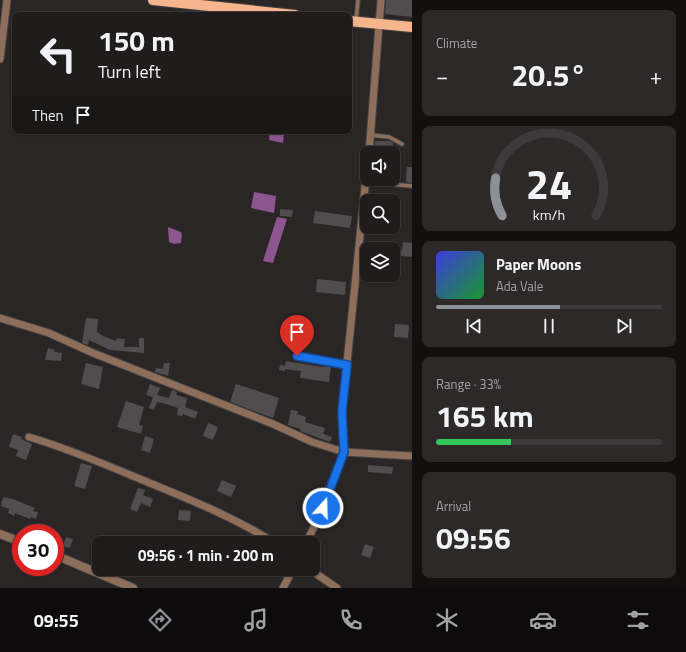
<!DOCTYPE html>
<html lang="en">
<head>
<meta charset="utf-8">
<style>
	:root { --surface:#201c1c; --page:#2d2929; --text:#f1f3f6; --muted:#a2a1a3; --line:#3d3a3b; --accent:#8c9099 }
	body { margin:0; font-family:"Titillium Web",sans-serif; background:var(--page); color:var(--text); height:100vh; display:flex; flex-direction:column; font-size:15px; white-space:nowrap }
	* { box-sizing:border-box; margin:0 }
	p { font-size:13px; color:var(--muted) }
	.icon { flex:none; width:22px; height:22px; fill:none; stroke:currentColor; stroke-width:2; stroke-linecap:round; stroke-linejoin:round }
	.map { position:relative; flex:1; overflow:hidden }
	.side { display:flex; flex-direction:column; gap:10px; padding:10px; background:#120f0f; width:274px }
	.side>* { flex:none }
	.guide { position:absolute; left:12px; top:12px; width:340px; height:122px; border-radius:8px; box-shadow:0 1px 3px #0004,0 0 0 1px var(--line); background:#201c1c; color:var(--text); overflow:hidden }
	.fabs { position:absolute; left:360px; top:146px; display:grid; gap:8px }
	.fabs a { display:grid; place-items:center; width:40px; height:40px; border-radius:8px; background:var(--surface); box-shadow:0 1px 3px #0004,0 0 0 1px var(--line); font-size:20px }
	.speed { position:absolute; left:12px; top:524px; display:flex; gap:8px; font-size:20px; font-weight:700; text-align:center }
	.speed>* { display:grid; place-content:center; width:52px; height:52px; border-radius:50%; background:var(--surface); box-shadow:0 1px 3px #0004,0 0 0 1px var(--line); line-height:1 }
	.speed .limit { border:6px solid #d22; background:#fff; color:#111 }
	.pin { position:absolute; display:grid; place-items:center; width:34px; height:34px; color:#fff; margin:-41px -17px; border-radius:50% 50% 50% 0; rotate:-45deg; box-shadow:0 0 4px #0007 }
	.pin .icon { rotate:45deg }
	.me { position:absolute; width:44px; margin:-22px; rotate:20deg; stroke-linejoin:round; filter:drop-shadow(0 0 3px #0008) }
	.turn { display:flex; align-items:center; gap:14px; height:84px; padding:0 20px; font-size:18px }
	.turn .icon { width:52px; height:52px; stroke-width:2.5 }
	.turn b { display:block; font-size:28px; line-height:34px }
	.then { display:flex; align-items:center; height:38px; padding:0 20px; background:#0003; gap:8px; font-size:15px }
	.big { font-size:30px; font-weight:700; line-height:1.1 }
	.side .card { flex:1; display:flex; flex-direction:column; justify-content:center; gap:6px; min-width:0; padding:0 14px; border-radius:8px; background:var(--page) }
	.side .dial { align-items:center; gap:0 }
	.dial svg { height:104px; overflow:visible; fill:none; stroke:var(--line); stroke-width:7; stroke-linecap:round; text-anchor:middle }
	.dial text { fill:var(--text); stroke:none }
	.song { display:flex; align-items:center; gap:12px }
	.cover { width:48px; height:48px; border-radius:6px; background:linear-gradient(135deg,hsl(240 70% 55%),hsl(130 70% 35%)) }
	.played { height:4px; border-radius:2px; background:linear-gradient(90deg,var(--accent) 55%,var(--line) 55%) }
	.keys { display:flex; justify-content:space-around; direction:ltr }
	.heat { display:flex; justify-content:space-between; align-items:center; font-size:22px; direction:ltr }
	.charge { height:6px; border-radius:3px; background:linear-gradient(90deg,#34c759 33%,var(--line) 0) }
	.trip { position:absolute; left:92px; top:536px; width:228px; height:40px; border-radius:8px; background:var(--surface); box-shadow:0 1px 3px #0004,0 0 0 1px var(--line); font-weight:700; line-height:40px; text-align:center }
	.tab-bar { display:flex; height:64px; justify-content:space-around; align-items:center; background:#0d0b0b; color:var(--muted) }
	.tab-bar .icon { width:28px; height:28px }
	.tab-bar .on { color:var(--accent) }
	.tab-bar b { font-size:18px; color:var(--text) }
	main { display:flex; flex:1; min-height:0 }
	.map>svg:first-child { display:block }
	.water { fill:#8d5690 }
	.building { fill:#514d4e }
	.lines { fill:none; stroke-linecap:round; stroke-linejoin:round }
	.service-casing { stroke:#464242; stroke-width:5.5 }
	.minor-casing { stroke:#464242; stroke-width:9 }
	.tertiary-casing { stroke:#464242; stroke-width:10 }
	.primary-casing { stroke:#464242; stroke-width:12 }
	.service { stroke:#8d6e5b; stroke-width:3.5 }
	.minor { stroke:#8d6e5b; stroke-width:7 }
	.tertiary { stroke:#8d6e5b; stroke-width:8 }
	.primary { stroke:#f5b58d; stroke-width:10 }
	.route-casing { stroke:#114b97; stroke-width:10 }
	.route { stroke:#1a73e8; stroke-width:7 }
</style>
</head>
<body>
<main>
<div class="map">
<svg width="412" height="588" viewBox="0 0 412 588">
	<rect width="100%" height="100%" fill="#2a2626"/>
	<g class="water">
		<polygon points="270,131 284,131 283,143 269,140"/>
		<polygon points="254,192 276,196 274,213 251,208"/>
		<polygon points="277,217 287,219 273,263 263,261"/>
		<polygon points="168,227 181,232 182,235 181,243 174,244 169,242"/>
	</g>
	<g class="building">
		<polygon points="386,0 412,0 412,17 385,14"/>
		<polygon points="375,141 390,141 393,143 393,151 374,151"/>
		<polygon points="407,167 412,167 412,183 406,182"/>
		<polygon points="280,209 293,210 292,217 280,216"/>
		<polygon points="315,211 352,216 350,228 313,223"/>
		<polygon points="403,242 412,243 412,257 393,255 393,250 402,250"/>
		<polygon points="317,279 346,282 345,295 316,292"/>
		<polygon points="86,318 98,319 97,332 103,336 116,341 117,338 125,339 124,347 139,347 139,338 144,338 144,353 110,350 89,340 88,345 82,343"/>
		<polygon points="395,324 409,325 408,338 394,337"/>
		<polygon points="48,348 55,350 54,352 62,353 61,361 45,360"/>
		<polygon points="286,361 322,367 331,366 329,382 300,378 301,371 285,369 285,371 279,370 280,365 285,366"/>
		<polygon points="86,363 103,367 99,389 81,384"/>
		<polygon points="164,363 170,363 168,376 155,372 156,368 163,369"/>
		<polygon points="150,384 160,388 157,395 169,398 172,390 177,392 176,395 187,398 185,407 198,412 195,419 183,414 182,416 177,415 178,408 166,404 157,402 154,410 149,408 153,397 146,395"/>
		<polygon points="236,384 279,398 273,418 230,402"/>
		<polygon points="126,401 144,407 139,425 143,426 141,434 117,427"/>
		<polygon points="291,410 298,411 297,414 306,417 305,422 325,428 323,434 332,437 330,442 300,431 301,429 288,425"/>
		<polygon points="208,423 218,427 213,440 203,436"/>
		<polygon points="13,434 22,437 21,439 32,444 26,460 16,456 18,450 9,447"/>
		<polygon points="145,436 154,439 150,453 141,450"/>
		<polygon points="81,463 92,466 85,489 74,486"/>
		<polygon points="368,465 393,467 392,474 368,472"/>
		<polygon points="222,480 236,486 231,497 217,491"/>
		<polygon points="138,488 145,490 143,495 153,499 150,507 141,503 137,512 130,509"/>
		<polygon points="3,497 13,499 35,508 33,511 38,512 36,519 31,517 30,519 15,513 14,516 8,513 9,509 1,506"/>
		<polygon points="179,510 191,511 190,521 178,520"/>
		<polygon points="66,537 73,539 70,548 63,546"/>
		<polygon points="365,544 374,547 370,558 361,555"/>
	</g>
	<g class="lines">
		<g class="service-casing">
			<g id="service">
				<polyline points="356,21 358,0"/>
				<polyline points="371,135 389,137 402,144"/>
				<polyline points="365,182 412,186"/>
				<polyline points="297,356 347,365"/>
			</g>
		</g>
		<g class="minor-casing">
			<g id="minor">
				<polyline points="0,59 7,0"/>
				<polyline points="369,153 381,0"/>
				<polyline points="0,318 49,333 93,353 273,424 312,442 344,452 412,456"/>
				<path d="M29,437C67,448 104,464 140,479C186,498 232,516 275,543"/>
				<polyline points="306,543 317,521 344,452 342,411 367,168"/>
				<polyline points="309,569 337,588"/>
				<polyline points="283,588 293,569"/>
			</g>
		</g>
		<g class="tertiary-casing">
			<g id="tertiary">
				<polyline points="0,534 21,542"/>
				<polyline points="55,555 133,588"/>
			</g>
		</g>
		<g class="primary-casing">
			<g id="primary">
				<polyline points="153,0 295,15"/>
				<polyline points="349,21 412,27"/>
			</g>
		</g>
		<use href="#service" class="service"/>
		<use href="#minor" class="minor"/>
		<use href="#tertiary" class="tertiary"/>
		<use href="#primary" class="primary"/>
	</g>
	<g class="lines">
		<g class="route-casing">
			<polyline id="route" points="297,356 347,365 342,411 344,452 323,508"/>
		</g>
		<use href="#route" class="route"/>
	</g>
</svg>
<div class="fabs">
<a><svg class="icon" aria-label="sound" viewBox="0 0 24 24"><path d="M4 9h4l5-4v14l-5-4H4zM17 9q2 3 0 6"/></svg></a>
<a><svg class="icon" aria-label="search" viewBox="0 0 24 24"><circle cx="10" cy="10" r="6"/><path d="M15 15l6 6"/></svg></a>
<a><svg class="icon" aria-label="layers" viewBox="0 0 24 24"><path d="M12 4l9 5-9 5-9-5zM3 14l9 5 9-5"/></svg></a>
</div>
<div class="speed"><div class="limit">30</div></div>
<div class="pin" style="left:297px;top:356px;background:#d93025"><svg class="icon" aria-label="arrive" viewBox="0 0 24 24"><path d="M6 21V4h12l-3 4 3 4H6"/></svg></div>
<svg class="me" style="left:323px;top:508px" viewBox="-20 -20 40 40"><circle r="17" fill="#1a73e8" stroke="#fff" stroke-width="3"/><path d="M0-11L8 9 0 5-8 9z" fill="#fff"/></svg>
<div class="trip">09:56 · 1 min · 200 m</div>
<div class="guide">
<div class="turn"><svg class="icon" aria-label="left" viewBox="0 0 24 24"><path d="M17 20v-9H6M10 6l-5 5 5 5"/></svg><div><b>150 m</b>Turn left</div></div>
<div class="then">Then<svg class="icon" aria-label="arrive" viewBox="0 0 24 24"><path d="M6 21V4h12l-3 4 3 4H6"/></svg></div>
</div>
</div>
<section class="side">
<div class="card"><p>Climate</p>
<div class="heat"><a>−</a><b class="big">20.5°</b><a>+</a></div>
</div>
<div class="card dial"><svg viewBox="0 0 100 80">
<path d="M14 69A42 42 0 1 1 86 69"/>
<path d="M14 69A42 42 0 0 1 9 40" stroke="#8c9099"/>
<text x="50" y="56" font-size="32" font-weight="700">24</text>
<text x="50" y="72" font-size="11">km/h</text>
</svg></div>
<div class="card">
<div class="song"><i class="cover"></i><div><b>Paper Moons</b><p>Ada Vale</p></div></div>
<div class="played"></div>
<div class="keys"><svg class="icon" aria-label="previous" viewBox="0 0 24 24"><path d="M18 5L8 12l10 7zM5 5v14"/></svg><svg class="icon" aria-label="pause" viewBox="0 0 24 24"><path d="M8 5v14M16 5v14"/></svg><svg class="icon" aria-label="next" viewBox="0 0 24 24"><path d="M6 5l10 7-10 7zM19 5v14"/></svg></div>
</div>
<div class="card"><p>Range · 33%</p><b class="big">165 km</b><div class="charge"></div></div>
<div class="card"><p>Arrival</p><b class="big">09:56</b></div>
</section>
</main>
<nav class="tab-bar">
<b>09:55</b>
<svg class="icon on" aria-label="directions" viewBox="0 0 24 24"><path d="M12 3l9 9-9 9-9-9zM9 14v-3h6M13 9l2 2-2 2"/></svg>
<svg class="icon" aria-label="music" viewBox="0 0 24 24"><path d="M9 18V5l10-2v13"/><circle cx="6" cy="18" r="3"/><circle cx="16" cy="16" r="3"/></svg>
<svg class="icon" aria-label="phone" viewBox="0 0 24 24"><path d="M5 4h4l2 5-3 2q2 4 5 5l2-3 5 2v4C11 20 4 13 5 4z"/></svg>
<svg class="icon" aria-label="climate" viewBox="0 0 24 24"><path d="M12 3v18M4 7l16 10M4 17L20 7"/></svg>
<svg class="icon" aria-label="car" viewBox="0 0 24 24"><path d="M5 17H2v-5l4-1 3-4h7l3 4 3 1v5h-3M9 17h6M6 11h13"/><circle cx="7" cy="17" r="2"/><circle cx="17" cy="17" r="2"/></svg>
<svg class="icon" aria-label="filters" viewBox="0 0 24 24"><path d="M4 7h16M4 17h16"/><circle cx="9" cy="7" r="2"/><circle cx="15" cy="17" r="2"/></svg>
</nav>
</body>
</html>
